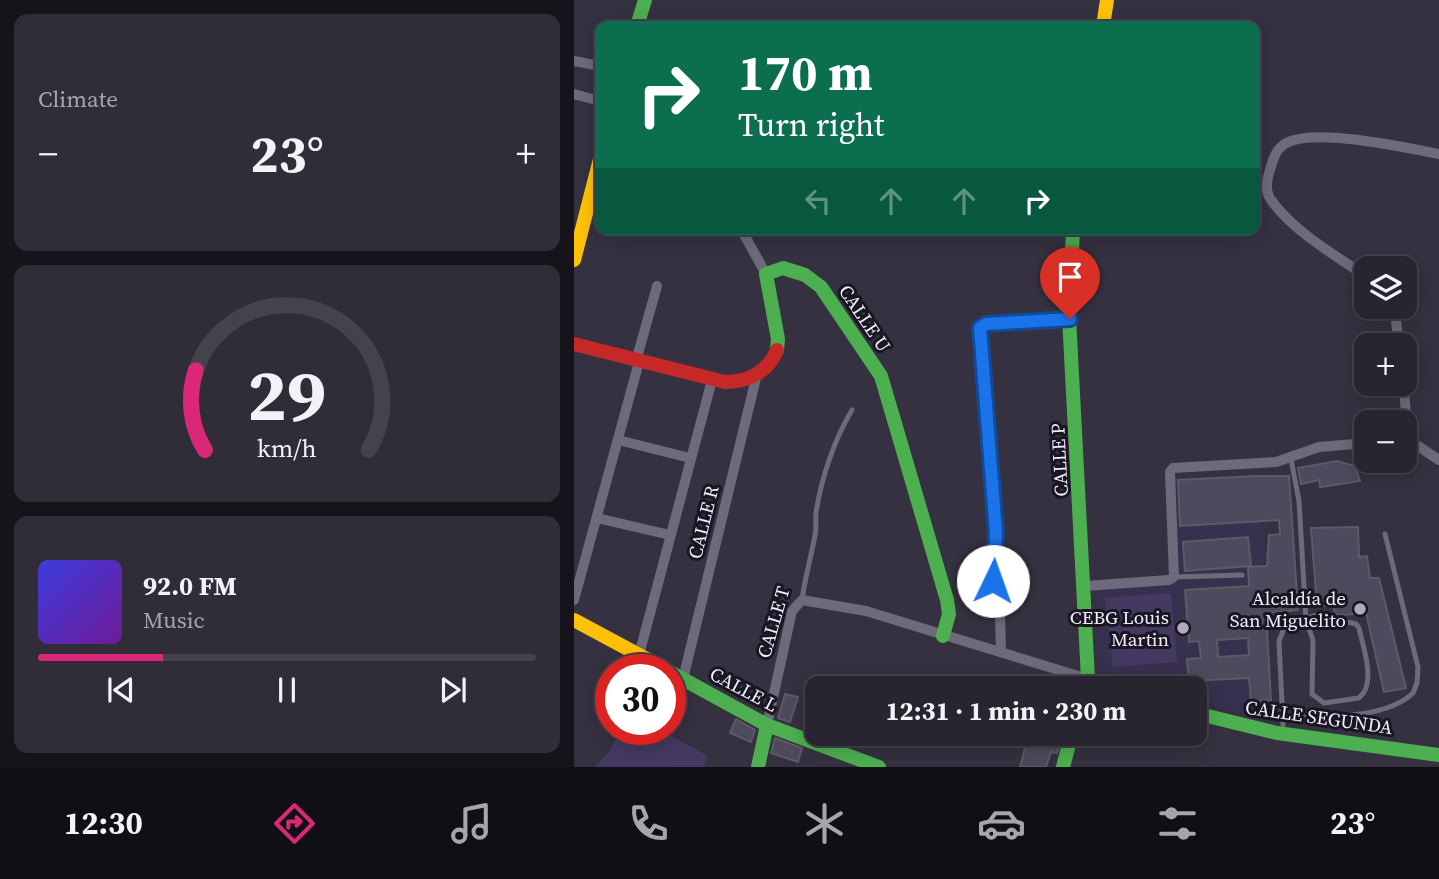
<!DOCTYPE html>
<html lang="en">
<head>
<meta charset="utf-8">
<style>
	:root { --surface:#282530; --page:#302d38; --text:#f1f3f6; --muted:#a5a5ab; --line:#44424c; --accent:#db2777 }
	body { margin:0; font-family:"Source Serif 4",serif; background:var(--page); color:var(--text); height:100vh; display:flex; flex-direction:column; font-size:26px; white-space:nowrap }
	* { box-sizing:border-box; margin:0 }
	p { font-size:23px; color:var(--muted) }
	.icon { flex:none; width:38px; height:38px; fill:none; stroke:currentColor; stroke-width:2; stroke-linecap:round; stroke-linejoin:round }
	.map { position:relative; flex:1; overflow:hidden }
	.sheet { display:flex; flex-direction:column; gap:14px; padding:14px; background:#16141a; width:574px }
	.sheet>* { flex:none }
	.hud { position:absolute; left:21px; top:21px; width:665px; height:214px; border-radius:14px; box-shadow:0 4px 18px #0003,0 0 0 2px var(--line); background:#0b6e4f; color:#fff; overflow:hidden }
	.controls { position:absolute; left:780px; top:256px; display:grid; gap:14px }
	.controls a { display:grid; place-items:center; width:63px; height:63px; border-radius:14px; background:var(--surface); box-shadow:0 4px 18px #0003,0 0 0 2px var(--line); font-size:35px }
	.speed { position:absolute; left:21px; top:654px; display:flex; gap:14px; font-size:35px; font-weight:700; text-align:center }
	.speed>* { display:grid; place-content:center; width:91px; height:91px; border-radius:50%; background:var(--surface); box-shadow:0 4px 18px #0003,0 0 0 2px var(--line); line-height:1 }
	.speed .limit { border:10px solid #d22; background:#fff; color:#111 }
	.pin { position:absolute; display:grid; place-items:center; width:60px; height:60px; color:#fff; margin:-72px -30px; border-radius:50% 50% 50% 0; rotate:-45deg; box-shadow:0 0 7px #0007 }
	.pin .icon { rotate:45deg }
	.me { position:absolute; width:77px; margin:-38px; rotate:3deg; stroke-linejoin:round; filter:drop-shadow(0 0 5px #0008) }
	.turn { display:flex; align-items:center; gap:24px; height:147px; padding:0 28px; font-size:32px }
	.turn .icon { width:91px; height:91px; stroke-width:2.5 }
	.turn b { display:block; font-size:49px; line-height:60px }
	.lanes { display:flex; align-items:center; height:66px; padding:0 28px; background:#0003; justify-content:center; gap:35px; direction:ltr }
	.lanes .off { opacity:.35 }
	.big { font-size:52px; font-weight:700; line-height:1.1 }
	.sheet .card { flex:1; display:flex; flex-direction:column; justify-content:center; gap:10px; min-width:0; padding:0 24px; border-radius:14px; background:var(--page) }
	.sheet .dial { align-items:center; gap:0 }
	.dial svg { height:182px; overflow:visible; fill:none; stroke:var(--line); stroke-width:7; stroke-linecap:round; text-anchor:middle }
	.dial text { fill:var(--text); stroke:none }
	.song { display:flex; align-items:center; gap:21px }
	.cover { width:84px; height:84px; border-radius:10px; background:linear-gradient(135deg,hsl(240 70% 55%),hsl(280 70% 35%)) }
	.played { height:7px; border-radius:4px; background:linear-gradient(90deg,var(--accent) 25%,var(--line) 25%) }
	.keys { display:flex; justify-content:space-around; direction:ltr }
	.heat { display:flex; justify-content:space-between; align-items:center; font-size:38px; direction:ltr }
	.trip { position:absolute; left:231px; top:676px; width:402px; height:70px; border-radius:14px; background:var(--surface); box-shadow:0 4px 18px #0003,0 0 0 2px var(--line); font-weight:700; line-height:70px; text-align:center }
	.menu { display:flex; height:112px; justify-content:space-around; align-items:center; background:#100f13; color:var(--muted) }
	.menu .icon { width:49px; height:49px }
	.menu .current { color:var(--accent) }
	.menu b { font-size:32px; color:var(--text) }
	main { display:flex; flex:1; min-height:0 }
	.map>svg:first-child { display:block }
	.built { fill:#38304f }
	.green { fill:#443961 }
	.building { fill:#4e495c; stroke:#5d5a66; stroke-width:2; fill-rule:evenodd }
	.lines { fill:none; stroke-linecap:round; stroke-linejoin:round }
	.lane { stroke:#6e6a7b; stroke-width:5 }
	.street { stroke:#6e6a7b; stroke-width:10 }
	.fast { stroke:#4caf50; stroke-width:14 }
	.slow { stroke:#ffc107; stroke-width:14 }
	.jam { stroke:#c62828; stroke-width:14 }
	.route-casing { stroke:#114b97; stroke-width:18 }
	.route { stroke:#1a73e8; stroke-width:12 }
	.poi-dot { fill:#afabbc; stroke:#191622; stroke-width:2.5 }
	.labels { text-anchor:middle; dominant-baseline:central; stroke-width:6; stroke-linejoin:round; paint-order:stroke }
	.street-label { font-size:19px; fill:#f0ecfe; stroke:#191622 }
	.poi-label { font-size:19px; fill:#f0ecfe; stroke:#191622; text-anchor:end }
</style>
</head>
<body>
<main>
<section class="sheet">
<div class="card"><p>Climate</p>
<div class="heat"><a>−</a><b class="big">23°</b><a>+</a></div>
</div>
<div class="card dial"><svg viewBox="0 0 100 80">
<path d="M14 69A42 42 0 1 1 86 69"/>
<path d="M14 69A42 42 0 0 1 10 34" stroke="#db2777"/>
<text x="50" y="56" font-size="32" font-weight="700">29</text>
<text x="50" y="72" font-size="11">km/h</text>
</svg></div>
<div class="card">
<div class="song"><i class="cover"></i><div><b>92.0 FM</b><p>Music</p></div></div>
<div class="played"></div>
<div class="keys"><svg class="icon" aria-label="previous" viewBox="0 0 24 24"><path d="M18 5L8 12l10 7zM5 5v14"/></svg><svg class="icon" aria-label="pause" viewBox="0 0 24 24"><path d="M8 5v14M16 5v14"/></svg><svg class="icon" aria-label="next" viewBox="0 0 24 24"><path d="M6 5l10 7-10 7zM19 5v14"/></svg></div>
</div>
</section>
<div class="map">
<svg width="865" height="767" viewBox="0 0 865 767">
	<rect width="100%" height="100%" fill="#353140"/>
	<polygon class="built" points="686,474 700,718 680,717 621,700 621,688 584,688 525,669 521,586 607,579 601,478"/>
	<g class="green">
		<polygon points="597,593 603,662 539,667 531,598"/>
		<polygon points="47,730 87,730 134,756 130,767 21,767 34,753"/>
	</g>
	<g class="building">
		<polygon points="763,461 781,466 786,481 746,487 745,480 727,484 724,468"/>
		<path d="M683,476H715L724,610L692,613L697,700L677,701L675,678L615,681L613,659L627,658L625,641L615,642L611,590L675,586L674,567L693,566L695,535L706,534L705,520L606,526L604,480ZM674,638L675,655L644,657L643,640Z"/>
		<polygon points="784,527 785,557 793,556 796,578 805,578 832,688 810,692 792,613 768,615 761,614 759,605 743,606 737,528"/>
		<polygon points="674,537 677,566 611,571 609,542"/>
		<polygon points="211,694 224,697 216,722 204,718"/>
		<polygon points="162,719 181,730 177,742 156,733"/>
		<polygon points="455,733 488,733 483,753 477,752 472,767 446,767"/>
		<polygon points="201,738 228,748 224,762 197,753"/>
	</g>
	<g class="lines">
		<g class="lane">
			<polyline points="600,577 668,575"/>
			<path d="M228,600C231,577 237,558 241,535C243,528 241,521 242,513C247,479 260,440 278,410"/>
			<path d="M707,718C744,716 810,721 839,693L843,683L844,667L811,534"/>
			<path d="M709,725L705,641L711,626L742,615L782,624L785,628C789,647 803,684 785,698L750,703L738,694L739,640L732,620L725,501L717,459"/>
		</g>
		<g class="street">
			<polyline points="0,61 26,66"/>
			<polyline points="0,94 26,101"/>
			<polyline points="167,229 192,274"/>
			<path d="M793,277C761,255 720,232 697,200C691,192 693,179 696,170C698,162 701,151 708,146C732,125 834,148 865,154"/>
			<polyline points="820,306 825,345"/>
			<polyline points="62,361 83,286"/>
			<polyline points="829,383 835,440"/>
			<polyline points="44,440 116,458"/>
			<polyline points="835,440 865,460"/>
			<polyline points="23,518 96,535"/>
			<polyline points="511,586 595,580 600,577 596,472 599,468 702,462 745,447 793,443"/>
			<polyline points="0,600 65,362"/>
			<polyline points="427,652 426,614 419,581 422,533 406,328 412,324 496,319"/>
			<polyline points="65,655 138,380"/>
			<polyline points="109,679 183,374"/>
			<polyline points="193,725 218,611 228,600 292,611 514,679"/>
		</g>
		<g class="fast">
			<polyline points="63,26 71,0"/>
			<polyline points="499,229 495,317 514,679 511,688"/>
			<polyline points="203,350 204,339 192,274 209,268 231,275 247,287 307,376 373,600 375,614 369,636"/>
			<polyline points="96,672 193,725 305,767"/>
			<polyline points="514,679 539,688"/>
			<polyline points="621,713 703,733 865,755"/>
			<polyline points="184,767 193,725"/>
			<polyline points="489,767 498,733"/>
		</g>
		<g class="slow">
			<polyline points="529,26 533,0"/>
			<polyline points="0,260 26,159"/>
			<polyline points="0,620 93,670"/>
		</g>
		<path class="jam" d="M0,344L151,382C174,382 194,372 203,350"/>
	</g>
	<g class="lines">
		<g class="route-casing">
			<polyline id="route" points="419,581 422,533 406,328 412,324 496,319"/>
		</g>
		<use href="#route" class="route"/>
	</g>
	<g class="poi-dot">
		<circle cx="786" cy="609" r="7"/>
		<circle cx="609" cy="628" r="7"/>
	</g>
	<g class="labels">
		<g class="street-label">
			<text transform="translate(291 318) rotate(56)">CALLE U</text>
			<text transform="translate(485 460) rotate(-93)">CALLE P</text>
			<text transform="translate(129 522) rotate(-76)">CALLE R</text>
			<text transform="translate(199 622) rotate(-74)">CALLE T</text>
			<text transform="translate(170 689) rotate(28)">CALLE L</text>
			<text transform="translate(745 717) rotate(8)">CALLE SEGUNDA</text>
		</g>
		<g class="poi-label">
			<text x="772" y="598">Alcaldía de<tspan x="772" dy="22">San Miguelito</tspan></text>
			<text x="595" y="617">CEBG Louis<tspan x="595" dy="22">Martin</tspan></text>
		</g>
	</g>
</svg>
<div class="controls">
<a><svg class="icon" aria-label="layers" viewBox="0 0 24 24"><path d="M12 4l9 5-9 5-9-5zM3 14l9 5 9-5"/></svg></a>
<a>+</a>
<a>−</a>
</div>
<div class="speed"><div class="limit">30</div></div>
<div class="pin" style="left:496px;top:319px;background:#d93025"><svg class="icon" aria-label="arrive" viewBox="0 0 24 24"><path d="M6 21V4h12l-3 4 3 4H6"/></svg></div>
<svg class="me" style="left:419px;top:581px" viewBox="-20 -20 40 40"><circle r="19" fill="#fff"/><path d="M0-13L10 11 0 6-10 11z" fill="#1a73e8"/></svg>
<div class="trip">12:31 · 1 min · 230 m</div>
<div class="hud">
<div class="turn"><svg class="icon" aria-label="right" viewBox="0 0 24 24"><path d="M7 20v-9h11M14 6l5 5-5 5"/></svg><div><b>170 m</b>Turn right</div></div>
<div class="lanes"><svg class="icon off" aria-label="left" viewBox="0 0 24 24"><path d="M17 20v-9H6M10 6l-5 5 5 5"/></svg><svg class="icon off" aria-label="ahead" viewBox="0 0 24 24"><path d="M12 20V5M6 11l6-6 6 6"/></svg><svg class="icon off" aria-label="ahead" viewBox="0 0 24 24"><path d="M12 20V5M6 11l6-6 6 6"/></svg><svg class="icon" aria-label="right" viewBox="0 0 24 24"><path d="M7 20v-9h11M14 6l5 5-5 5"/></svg></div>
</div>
</div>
</main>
<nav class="menu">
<b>12:30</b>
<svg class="icon current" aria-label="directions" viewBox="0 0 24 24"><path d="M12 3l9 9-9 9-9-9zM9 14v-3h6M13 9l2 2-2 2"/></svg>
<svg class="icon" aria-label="music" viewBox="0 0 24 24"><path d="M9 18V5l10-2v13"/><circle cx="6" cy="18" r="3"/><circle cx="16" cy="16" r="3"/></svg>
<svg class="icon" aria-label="phone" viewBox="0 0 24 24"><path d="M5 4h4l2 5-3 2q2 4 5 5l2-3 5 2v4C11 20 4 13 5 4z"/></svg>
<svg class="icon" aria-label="climate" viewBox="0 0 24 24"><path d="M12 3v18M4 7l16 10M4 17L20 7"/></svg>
<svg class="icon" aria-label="car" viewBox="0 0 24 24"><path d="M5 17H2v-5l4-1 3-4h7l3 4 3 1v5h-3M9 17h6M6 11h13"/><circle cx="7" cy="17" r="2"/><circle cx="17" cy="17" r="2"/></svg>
<svg class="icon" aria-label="filters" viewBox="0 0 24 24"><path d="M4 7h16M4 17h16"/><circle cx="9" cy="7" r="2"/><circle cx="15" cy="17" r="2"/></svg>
<b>23°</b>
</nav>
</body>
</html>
